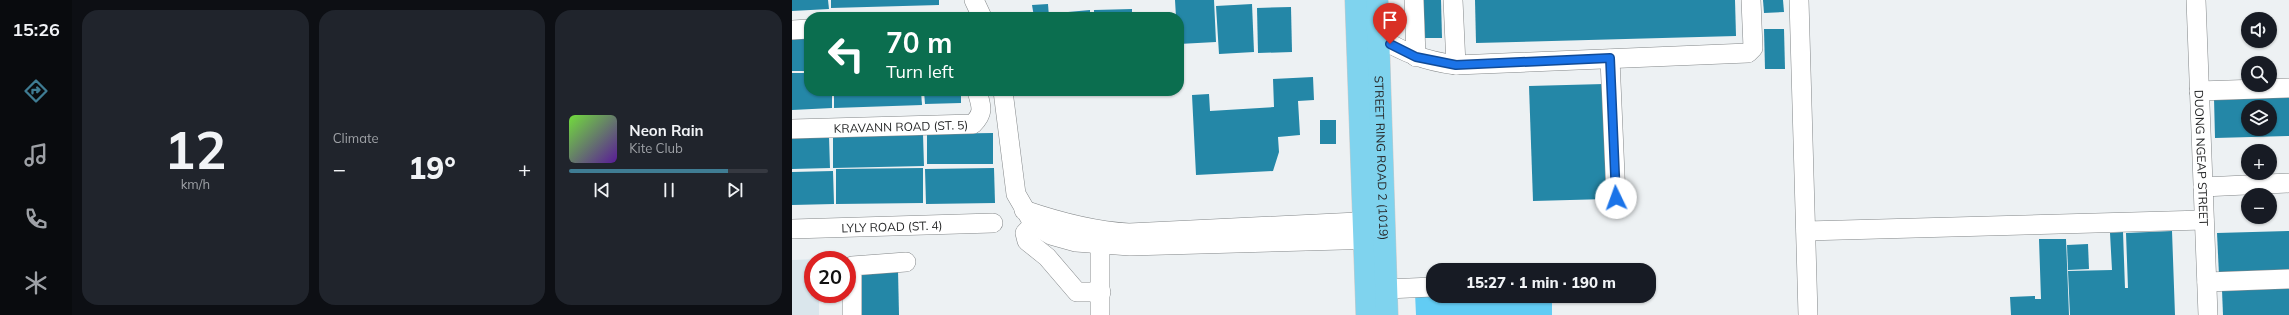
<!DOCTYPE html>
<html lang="en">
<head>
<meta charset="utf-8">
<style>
	:root { --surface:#171b24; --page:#20242c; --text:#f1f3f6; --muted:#9ea1a6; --line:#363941; --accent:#3f7c93 }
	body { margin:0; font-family:Mulish,sans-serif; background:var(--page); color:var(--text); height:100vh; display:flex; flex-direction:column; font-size:15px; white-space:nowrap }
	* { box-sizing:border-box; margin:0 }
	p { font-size:13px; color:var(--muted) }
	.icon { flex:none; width:22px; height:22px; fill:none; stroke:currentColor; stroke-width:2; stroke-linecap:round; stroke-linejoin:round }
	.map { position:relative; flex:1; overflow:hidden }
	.side { display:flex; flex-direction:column; gap:10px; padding:10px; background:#0d0f14; width:720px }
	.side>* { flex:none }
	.banner { position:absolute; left:12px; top:12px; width:380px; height:84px; border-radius:16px; box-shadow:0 1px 3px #0004; background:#0b6e4f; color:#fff; overflow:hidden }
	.buttons { position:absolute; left:1449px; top:12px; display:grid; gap:8px }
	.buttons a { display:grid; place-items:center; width:36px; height:36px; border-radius:50%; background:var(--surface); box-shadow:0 1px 3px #0004; font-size:20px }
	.speed { position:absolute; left:12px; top:251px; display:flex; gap:8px; font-size:20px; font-weight:700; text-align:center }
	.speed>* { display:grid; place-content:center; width:52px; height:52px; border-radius:50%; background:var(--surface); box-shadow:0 1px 3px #0004; line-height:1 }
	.speed .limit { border:6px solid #d22; background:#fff; color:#111 }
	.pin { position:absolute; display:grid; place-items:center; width:34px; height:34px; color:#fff; margin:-41px -17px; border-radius:50% 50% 50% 0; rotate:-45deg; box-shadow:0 0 4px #0007 }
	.pin .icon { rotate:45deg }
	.me { position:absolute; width:44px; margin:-22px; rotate:357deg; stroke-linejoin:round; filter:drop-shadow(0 0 3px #0008) }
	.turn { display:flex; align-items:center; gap:14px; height:84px; padding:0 16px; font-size:18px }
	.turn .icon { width:52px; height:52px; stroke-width:2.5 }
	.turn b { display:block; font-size:28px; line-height:34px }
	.big { font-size:30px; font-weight:800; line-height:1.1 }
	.side .tile { flex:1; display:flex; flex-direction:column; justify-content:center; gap:6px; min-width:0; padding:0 14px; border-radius:16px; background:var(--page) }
	.side .dial { align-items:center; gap:0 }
	.dial b { font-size:52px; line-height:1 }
	.song { display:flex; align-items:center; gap:12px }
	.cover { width:48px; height:48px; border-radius:6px; background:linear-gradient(135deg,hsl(100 70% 55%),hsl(270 70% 35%)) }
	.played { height:4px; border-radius:2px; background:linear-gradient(90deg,var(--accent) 80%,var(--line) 80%) }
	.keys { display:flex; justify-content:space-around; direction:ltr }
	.heat { display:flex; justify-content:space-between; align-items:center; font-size:22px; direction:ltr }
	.side .tiles { flex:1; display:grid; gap:10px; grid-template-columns:repeat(3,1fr) }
	.trip { position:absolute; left:634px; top:263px; width:230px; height:40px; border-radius:16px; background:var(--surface); box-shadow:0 1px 3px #0004; font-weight:800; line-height:40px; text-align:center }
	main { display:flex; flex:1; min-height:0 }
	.dock { display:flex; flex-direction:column; width:72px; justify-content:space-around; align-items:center; background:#090b0e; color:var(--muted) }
	.dock .icon { width:28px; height:28px }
	.dock .on { color:var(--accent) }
	.dock b { font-size:18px; color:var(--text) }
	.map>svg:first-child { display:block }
	.built { fill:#dae6ec }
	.green { fill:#62ccf4 }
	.building { fill:#2487a7; fill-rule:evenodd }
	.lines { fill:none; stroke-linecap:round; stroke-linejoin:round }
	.minor-casing { stroke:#838789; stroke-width:20 }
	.major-casing { stroke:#cbcbcb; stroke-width:23 }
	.minor { stroke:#fff; stroke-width:19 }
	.major { stroke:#7fd3ee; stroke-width:22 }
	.route-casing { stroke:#114b97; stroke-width:10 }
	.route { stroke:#1a73e8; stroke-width:7 }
	.labels { text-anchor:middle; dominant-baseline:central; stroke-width:3; stroke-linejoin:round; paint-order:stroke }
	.street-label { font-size:12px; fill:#262728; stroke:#fcfeff }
</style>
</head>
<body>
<main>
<nav class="dock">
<b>15:26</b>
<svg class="icon on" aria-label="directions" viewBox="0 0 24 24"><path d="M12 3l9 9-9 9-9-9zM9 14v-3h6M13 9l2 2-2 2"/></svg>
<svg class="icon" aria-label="music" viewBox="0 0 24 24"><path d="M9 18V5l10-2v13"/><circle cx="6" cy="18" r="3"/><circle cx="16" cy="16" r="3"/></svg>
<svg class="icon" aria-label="phone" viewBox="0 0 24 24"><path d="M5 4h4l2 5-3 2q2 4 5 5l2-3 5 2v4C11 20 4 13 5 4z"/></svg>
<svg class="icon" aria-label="climate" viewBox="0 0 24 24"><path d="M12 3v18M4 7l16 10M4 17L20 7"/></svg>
</nav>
<section class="side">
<div class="tiles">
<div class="tile dial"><b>12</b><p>km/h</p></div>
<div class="tile"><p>Climate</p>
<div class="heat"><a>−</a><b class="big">19°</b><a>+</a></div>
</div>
<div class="tile">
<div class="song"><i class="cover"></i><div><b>Neon Rain</b><p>Kite Club</p></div></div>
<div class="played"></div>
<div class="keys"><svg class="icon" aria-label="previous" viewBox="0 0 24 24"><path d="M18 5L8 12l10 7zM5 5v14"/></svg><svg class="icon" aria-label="pause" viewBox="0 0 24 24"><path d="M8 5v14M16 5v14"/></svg><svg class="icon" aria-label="next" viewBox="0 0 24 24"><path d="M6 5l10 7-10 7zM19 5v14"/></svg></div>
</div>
</div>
</section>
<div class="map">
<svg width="1497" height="315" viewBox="0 0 1497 315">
	<rect width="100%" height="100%" fill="#edf1f3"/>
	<polygon class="built" points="25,259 21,260 21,294 27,294 27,315 0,315 0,260"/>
	<polygon class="green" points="623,293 641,296 760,296 760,315 624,315"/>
	<g class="building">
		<polygon points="0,0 36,0 37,9 0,11"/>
		<polygon points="39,0 147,0 147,5 39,8"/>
		<polygon points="383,0 422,0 424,42 387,44 387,17 384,17"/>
		<polygon points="631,0 649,0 650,38 633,38"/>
		<polygon points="683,0 943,0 944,36 684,43"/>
		<polygon points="971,0 991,0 992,12 972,13"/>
		<polygon points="256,4 257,17 242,17 240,5"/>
		<polygon points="460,4 462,52 427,54 424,6"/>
		<polygon points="499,7 500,52 466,53 465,8"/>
		<polygon points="340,9 340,17 302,17 302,10"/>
		<polygon points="298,10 298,17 265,17 265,13"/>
		<rect x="345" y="12" width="33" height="5"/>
		<polygon points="972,29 992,29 993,69 973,69"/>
		<rect x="0" y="39" width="17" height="32"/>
		<polygon points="0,73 17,73 17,91 40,91 40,108 0,110"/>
		<polygon points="521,77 522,100 506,101 508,135 486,137 487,152 481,171 404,175 400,95 417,94 418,111 482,107 481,79"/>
		<polygon points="812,84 815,199 741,201 737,86"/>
		<polygon points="42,91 129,91 130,105 42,108"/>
		<polygon points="132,91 169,91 169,103 133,104"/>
		<path d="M1497,96V136L1423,138L1422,98ZM1456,107H1478V129H1456Z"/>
		<rect x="528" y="120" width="16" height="24"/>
		<polygon points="201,133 201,164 135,164 135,134"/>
		<polygon points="131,135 132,166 41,168 41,137"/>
		<polygon points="37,137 38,168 0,169 0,138"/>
		<polygon points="131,168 131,203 44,204 44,169"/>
		<polygon points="202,168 203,203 134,204 133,169"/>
		<polygon points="41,171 42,204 0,205 0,172"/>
		<polygon points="1380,231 1383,315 1278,315 1276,271 1320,270 1318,233 1331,232 1333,288 1336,288 1334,233"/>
		<polygon points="1497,231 1497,273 1427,275 1425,233"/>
		<polygon points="1247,239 1274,239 1277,315 1219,315 1218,297 1243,296 1243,299 1249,299"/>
		<polygon points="1296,244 1297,269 1276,270 1275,245"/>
		<polygon points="106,270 107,315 65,315 64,272"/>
		<polygon points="1497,287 1497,315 1431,315 1430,290"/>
	</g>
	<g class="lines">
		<g class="minor-casing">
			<g id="minor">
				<polyline points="182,0 190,17"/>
				<polyline points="622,0 624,57"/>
				<polyline points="661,0 664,65"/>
				<polyline points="1007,0 1016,315"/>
				<path id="s1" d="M1404,0L1416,315"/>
				<polyline points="0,30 17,29"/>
				<path d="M586,37C613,53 633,61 664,65L956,53L961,48L959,0"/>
				<polyline points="818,59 824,198"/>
				<polyline points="211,91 224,194 242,225 259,235 284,242 338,246 587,239"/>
				<polyline points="1407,91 1497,88"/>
				<path id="s2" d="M0,129L181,124C193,112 189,106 185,91"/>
				<polyline points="1411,187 1497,183"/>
				<path d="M232,210C267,222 300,231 337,233L586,221"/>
				<polyline points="249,216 233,233 235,241 255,257 285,292 309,292"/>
				<path id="s3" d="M0,229L201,223"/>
				<polyline points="1014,231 1412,220"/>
				<polyline points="308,233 308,315"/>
				<polyline points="1415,282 1497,279"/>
				<polyline points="594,289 641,287"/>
				<polyline points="60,315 60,266 114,262"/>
			</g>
		</g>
		<g class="major-casing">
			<g id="major">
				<polyline points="564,0 575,315"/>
				<path id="s4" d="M585,0L595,315"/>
			</g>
		</g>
		<use href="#minor" class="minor"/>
		<use href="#major" class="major"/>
	</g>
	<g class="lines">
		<g class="route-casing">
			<polyline id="route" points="598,44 624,57 664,65 818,58 824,198"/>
		</g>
		<use href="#route" class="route"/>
	</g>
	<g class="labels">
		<g class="street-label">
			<text stroke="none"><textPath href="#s2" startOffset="109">KRAVANN ROAD (ST. 5)</textPath></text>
			<text stroke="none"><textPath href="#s4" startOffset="158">STREET RING ROAD 2 (1019)</textPath></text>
			<text stroke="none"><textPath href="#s1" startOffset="158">DUONG NGEAP STREET</textPath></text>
			<text stroke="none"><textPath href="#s3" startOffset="100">LYLY ROAD (ST. 4)</textPath></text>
		</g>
	</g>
</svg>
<div class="buttons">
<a><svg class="icon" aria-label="sound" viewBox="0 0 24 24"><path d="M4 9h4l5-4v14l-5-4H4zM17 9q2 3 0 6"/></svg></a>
<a><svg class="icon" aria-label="search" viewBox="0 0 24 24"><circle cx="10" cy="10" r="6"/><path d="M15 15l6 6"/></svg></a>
<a><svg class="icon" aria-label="layers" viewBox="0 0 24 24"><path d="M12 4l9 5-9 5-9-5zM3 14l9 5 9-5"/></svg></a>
<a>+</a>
<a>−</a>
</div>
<div class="speed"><div class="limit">20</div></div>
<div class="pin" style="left:598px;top:44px;background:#d93025"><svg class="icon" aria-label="arrive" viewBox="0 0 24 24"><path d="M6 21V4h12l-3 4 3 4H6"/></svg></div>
<svg class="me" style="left:824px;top:198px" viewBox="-20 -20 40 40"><circle r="19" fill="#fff"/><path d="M0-13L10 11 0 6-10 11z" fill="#1a73e8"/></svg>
<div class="trip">15:27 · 1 min · 190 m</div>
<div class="banner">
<div class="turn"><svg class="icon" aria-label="left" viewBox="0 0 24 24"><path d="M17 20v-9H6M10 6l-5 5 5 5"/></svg><div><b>70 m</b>Turn left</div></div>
</div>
</div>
</main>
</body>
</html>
